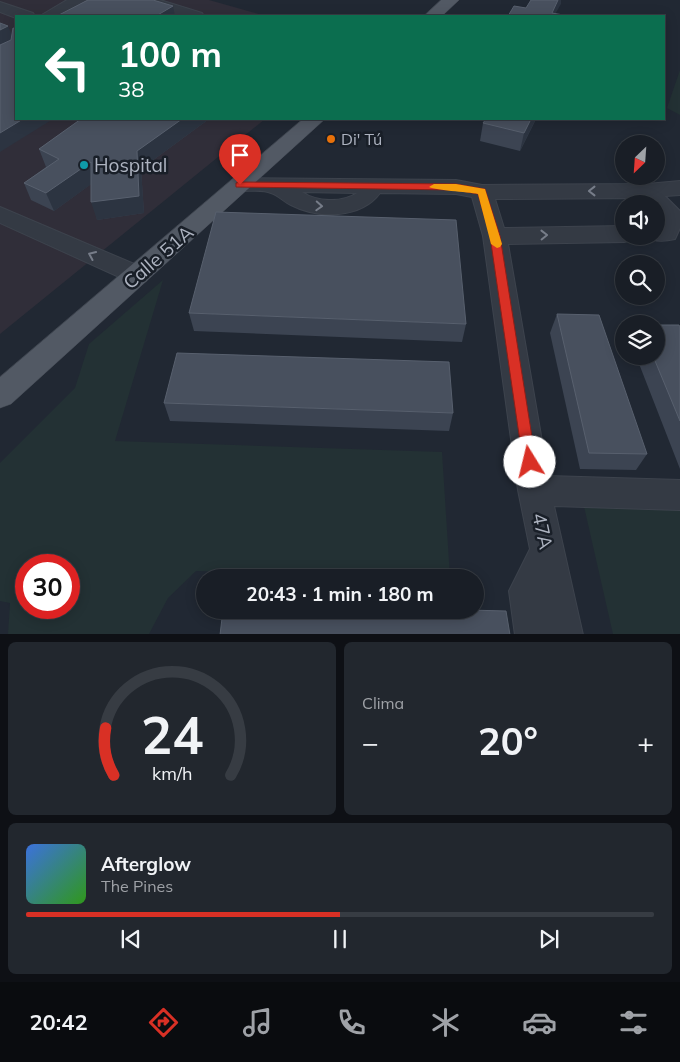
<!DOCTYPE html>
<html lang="es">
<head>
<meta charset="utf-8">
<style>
	:root { --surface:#191e26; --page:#22272e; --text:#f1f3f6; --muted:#9fa2a7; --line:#373c43; --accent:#d93025 }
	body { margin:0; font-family:Mulish,sans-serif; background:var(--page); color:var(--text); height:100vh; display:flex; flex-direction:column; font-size:19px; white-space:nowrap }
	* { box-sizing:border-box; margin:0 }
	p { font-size:16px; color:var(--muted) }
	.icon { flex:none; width:28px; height:28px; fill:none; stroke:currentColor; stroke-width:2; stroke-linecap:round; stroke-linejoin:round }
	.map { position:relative; height:634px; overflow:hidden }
	.sheet { display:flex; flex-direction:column; gap:8px; padding:8px; background:#0e1015; flex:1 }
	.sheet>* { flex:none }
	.banner { position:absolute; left:15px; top:15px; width:650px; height:105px; border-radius:0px; box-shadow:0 2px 12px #0003,0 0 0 1px var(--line); background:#0b6e4f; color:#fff; overflow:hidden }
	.needle { width:32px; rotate:205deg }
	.tools { position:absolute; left:615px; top:135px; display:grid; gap:10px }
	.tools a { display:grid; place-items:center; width:50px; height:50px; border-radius:50%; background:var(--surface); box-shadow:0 2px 12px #0003,0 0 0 1px var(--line); font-size:25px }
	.speed { position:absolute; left:15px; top:554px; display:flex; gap:10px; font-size:25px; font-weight:700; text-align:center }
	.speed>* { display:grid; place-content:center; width:65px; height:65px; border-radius:50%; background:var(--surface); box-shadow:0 2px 12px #0003,0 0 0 1px var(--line); line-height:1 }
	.speed .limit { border:8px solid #d22; background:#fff; color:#111 }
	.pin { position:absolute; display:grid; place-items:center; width:42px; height:42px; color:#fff; margin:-51px -21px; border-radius:50% 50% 50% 0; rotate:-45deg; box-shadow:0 0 5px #0007 }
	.pin .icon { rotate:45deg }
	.me { position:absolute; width:55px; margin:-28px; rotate:351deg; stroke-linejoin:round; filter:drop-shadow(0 0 4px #0008) }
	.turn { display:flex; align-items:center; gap:18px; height:105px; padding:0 20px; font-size:22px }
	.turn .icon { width:65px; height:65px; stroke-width:2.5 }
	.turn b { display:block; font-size:35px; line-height:42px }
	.big { font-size:38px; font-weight:700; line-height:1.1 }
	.sheet .widget { flex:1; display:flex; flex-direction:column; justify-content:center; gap:8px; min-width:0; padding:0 18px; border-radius:8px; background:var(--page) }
	.sheet .dial { align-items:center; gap:0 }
	.dial svg { height:130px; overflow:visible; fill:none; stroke:var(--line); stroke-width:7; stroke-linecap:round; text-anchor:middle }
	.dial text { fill:var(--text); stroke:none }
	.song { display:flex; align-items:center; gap:15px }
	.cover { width:60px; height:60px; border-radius:8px; background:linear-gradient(135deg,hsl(220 70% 55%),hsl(110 70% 35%)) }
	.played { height:5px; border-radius:2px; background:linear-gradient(90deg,var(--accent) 50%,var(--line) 50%) }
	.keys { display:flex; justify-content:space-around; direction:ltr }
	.heat { display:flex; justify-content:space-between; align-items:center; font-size:28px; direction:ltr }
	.sheet .tiles { flex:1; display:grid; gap:8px; grid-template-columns:1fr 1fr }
	.widget:last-child { grid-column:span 2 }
	.trip { position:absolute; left:196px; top:569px; width:288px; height:50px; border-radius:25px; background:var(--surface); box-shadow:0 2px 12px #0003,0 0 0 1px var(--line); font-weight:700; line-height:50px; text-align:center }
	.tab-bar { display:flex; height:80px; justify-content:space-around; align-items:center; background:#0a0c0f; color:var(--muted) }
	.tab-bar .icon { width:35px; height:35px }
	.tab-bar .on { color:var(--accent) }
	.tab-bar b { font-size:22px; color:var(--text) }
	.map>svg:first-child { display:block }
	.medical { fill:#302e39 }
	.green { fill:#233134; fill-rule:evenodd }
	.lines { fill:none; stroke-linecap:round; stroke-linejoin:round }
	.minor-casing { stroke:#3d434d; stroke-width:2 }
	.major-casing { stroke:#3d434d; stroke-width:1 }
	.minor { fill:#343a44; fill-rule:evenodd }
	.major { fill:#525964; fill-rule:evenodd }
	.wall { fill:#3c4452 }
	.shaded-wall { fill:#2c3441 }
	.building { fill:#48505e; stroke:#58606e }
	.oneway { stroke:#777d89 }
	.route { fill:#d93025; stroke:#8d1f18 }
	.slow { fill:#f59e0b }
	.food-dot { fill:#e8710a; stroke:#191f28; stroke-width:2 }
	.culture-dot { fill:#0f9aa8; stroke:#191f28; stroke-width:2 }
	.labels { text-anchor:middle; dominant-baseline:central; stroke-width:5; stroke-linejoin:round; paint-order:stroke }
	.far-poi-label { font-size:16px; fill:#aeb4c1; stroke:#191f28; text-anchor:start }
	.poi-label { font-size:19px; fill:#aeb4c1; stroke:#191f28; text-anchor:start }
	.street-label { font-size:19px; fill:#aeb4c1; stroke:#191f28 }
</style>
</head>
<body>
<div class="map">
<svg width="680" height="635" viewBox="0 0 680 635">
	<rect width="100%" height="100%" fill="#212833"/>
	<polygon class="medical" points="0,0 209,0 266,16 16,16 16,119 265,119 0,334"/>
	<g class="green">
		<polygon points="680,70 680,115 667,108"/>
		<path d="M163,280L115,441L442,452L450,577L196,571L168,598L149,634H8L10,603L0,601V463L75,388L89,344ZM26,565H69V608H26Z"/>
		<polygon points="583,502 680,506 680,634 613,634"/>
	</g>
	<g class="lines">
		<g class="minor-casing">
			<g id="minor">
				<polygon points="67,0 87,0 60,16 40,16"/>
				<polygon points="136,0 160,0 202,13 204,16 180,16 139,3"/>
				<polygon points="0,2 33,13 35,16 16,18 0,12"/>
				<path d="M240,178L456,180L482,185L647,184L680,181V195L665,196L680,211V228L675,239C666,241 654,243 646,236H656V225L660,217L656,213V204H647L641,198L495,199L504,228L624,226V236H634L632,240L624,242L508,244L548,476L680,480V510L554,506L583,635H515L509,591L530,549L518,490L483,236L472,197L456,194L380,193C361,219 318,219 291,205C284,202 278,195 271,193C260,188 244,193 232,190L229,185L232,180ZM302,192L357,193C342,203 317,202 302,192Z"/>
				<polygon points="0,207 146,269 149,275 146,281 137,284 128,281 0,223"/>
			</g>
		</g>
		<g class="major-casing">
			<g id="major">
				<polygon points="441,0 459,0 442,16 424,16"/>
				<polygon points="303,119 325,119 11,404 0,408 0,377"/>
			</g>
		</g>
		<use href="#minor" class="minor"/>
		<use href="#major" class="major"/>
	</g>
	<g class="wall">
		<polygon points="81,119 209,119 141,169 144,213 97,220 91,184 54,211 31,200 24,183 46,167 39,149"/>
		<polygon points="536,119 520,151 480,141 483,123"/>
		<polygon points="189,313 466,324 462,342 194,331"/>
		<polygon points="557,314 647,454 636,470 580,469 550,333"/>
		<polygon points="680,327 680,469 636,356 656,356"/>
		<polygon points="164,403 453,413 449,431 170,421"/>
	</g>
	<g class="shaded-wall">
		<polygon points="558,0 561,0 561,4 554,16 552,13"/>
		<polygon points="173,6 175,16 156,16"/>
		<polygon points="8,26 14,40 0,47 0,30"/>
		<polygon points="23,119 53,119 0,152 0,133"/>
		<polygon points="182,119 209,119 141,169 144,213 97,220 91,202 137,151"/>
		<polygon points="531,119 536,119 520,151 524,133"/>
		<polygon points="91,162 97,180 54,211 46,193"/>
	</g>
	<g class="building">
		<polygon points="88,0 153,0 173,6 156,16 57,16"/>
		<polygon points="531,0 558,0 552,13 569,16 508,16 514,6 526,8"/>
		<polygon points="0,23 8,26 0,30"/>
		<polygon points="13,28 16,29 16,119 23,119 0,133 0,45 11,40"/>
		<polygon points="81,119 182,119 137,151 139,196 91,202 91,162 46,193 24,183 59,159 39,149"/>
		<polygon points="486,119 531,119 524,133 483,123"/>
		<polygon points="216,212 456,220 466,324 189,313"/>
		<polygon points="557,314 599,315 647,454 589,453"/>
		<polygon points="656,325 679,325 680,327 680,421 653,356 656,356"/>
		<polygon points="177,353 449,362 453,413 164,403"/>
		<polygon points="223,610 468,610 506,611 510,635 220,635"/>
	</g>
	<defs><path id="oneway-chevron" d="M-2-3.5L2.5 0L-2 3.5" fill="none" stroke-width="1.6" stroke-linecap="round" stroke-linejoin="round" transform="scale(1.25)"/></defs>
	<g class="oneway">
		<use href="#oneway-chevron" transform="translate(592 191) rotate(180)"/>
		<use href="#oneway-chevron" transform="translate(319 206) rotate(3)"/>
		<use href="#oneway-chevron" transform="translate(544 235) rotate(-1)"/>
		<use href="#oneway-chevron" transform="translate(92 255) rotate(-156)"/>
	</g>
	<polygon class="route" points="240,182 456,184 485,189 500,236 536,462 534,466 530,468 525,466 523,462 490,236 478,194 456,190 236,187 236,183"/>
	<path class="slow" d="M456,184L485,189L502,244L500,247L497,248L491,244L478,194C468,192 433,190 429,187L434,184Z"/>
	<circle class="food-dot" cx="331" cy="139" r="5"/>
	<circle class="culture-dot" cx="84" cy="165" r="5"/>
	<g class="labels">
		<g class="far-poi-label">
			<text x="341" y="139">Di' Tú</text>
		</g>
		<g class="poi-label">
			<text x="94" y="165">Hospital</text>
		</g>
		<g class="street-label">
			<text transform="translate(158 257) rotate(-41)">Calle 51A</text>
			<text transform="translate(543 531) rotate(78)">47A</text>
		</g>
	</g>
</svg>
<div class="tools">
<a><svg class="needle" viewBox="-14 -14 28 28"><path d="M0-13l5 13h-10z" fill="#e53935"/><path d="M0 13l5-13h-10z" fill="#9fa2a7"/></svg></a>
<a><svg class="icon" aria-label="sound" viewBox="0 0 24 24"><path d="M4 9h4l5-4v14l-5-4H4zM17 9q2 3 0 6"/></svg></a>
<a><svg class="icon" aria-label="search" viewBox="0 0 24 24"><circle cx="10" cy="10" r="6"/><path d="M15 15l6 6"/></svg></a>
<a><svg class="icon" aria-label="layers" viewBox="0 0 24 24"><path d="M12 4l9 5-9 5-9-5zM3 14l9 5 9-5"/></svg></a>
</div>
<div class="speed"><div class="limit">30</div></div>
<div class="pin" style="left:240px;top:185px;background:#d93025"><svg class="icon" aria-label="arrive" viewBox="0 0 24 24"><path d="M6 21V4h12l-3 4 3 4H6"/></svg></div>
<svg class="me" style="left:530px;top:462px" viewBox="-20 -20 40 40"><circle r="19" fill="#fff"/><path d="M0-13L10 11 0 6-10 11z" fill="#d93025"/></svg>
<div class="trip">20:43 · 1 min · 180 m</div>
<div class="banner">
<div class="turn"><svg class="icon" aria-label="left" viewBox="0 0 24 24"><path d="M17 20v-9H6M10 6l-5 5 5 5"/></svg><div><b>100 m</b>38</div></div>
</div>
</div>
<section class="sheet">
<div class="tiles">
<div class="widget dial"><svg viewBox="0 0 100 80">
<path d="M14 69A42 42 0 1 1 86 69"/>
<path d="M14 69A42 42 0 0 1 9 40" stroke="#d93025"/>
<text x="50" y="56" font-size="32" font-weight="700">24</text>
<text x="50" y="72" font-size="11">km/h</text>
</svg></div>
<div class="widget"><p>Clima</p>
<div class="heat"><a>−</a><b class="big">20°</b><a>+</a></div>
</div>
<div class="widget">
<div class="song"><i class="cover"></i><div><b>Afterglow</b><p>The Pines</p></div></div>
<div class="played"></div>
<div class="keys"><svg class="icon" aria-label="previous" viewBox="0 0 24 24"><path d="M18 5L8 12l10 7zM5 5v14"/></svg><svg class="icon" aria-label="pause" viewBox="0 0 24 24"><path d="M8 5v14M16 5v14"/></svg><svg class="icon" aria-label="next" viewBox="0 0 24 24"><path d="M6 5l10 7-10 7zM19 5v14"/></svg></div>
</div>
</div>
</section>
<nav class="tab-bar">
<b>20:42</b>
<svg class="icon on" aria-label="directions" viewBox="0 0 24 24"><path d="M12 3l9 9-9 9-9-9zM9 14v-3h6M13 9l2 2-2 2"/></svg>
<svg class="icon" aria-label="music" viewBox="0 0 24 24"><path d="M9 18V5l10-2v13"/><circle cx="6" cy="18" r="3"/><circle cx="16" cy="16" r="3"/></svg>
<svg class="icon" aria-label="phone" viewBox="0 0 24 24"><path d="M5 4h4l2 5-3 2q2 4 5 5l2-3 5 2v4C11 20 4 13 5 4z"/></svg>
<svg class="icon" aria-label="climate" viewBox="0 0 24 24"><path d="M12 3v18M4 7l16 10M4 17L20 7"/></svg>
<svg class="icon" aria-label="car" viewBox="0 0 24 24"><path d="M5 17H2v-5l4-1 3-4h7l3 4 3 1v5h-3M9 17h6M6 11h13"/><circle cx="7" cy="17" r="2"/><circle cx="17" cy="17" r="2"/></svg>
<svg class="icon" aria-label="filters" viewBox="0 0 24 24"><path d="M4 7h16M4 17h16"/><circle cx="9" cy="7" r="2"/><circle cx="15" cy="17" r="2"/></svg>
</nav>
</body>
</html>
